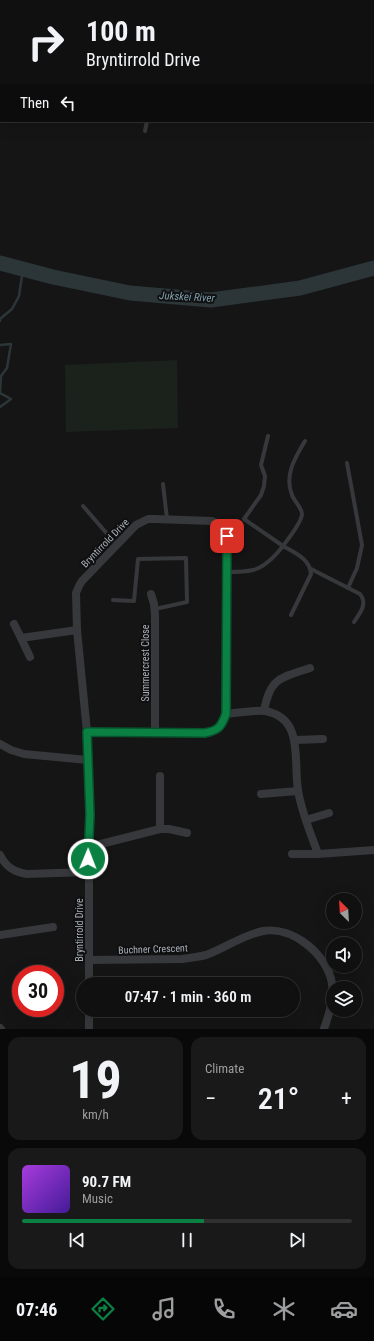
<!DOCTYPE html>
<html lang="en">
<head>
<meta charset="utf-8">
<style>
	:root { --surface:#101010; --page:#191919; --text:#f1f3f6; --muted:#9c9d9f; --line:#303030; --accent:#0b8043 }
	body { margin:0; font-family:"Roboto Condensed",sans-serif; background:var(--page); color:var(--text); height:100vh; display:flex; flex-direction:column; font-size:15px; white-space:nowrap }
	* { box-sizing:border-box; margin:0 }
	p { font-size:13px; color:var(--muted) }
	.icon { flex:none; width:22px; height:22px; fill:none; stroke:currentColor; stroke-width:2; stroke-linecap:round; stroke-linejoin:round }
	.map { position:relative; height:1029px; overflow:hidden }
	.side { display:flex; flex-direction:column; gap:8px; padding:8px; background:#090909; flex:1 }
	.side>* { flex:none }
	.hud { position:absolute; left:0px; top:0px; width:374px; height:122px; box-shadow:0 4px 16px #0002,0 0 0 1px var(--line); background:#101010; color:var(--text); overflow:hidden }
	.needle { width:26px; rotate:336deg }
	.controls { position:absolute; left:326px; top:893px; display:grid; gap:8px }
	.controls a { display:grid; place-items:center; width:36px; height:36px; border-radius:50%; background:var(--surface); box-shadow:0 4px 16px #0002,0 0 0 1px var(--line); font-size:20px }
	.speed { position:absolute; left:12px; top:965px; display:flex; gap:8px; font-size:20px; font-weight:700; text-align:center }
	.speed>* { display:grid; place-content:center; width:52px; height:52px; border-radius:50%; background:var(--surface); box-shadow:0 4px 16px #0002,0 0 0 1px var(--line); line-height:1 }
	.speed .limit { border:6px solid #d22; background:#fff; color:#111 }
	.pin { position:absolute; display:grid; place-items:center; width:34px; height:34px; color:#fff; margin:-17px; border-radius:8px; box-shadow:0 2px 6px #0006 }
	.me { position:absolute; width:44px; margin:-22px; rotate:1deg; stroke-linejoin:round; filter:drop-shadow(0 0 3px #0008) }
	.turn { display:flex; align-items:center; gap:14px; height:84px; padding:0 20px; font-size:18px }
	.turn .icon { width:52px; height:52px; stroke-width:2.5 }
	.turn b { display:block; font-size:28px; line-height:34px }
	.then { display:flex; align-items:center; height:38px; padding:0 20px; background:#0003; gap:8px; font-size:15px }
	.big { font-size:30px; font-weight:600; line-height:1.1 }
	.side .tile { flex:1; display:flex; flex-direction:column; justify-content:center; gap:6px; min-width:0; padding:0 14px; border-radius:12px; background:var(--page) }
	.side .dial { align-items:center; gap:0 }
	.dial b { font-size:52px; line-height:1 }
	.song { display:flex; align-items:center; gap:12px }
	.cover { width:48px; height:48px; border-radius:6px; background:linear-gradient(135deg,hsl(280 70% 55%),hsl(260 70% 35%)) }
	.played { height:4px; border-radius:2px; background:linear-gradient(90deg,var(--accent) 55%,var(--line) 55%) }
	.keys { display:flex; justify-content:space-around; direction:ltr }
	.heat { display:flex; justify-content:space-between; align-items:center; font-size:22px; direction:ltr }
	.side .tiles { flex:1; display:grid; gap:8px; grid-template-columns:1fr 1fr }
	.tile:last-child { grid-column:span 2 }
	.trip { position:absolute; left:76px; top:977px; width:224px; height:40px; border-radius:20px; background:var(--surface); box-shadow:0 4px 16px #0002,0 0 0 1px var(--line); font-weight:600; line-height:40px; text-align:center }
	.dock { display:flex; height:64px; justify-content:space-around; align-items:center; background:#060606; color:var(--muted) }
	.dock .icon { width:28px; height:28px }
	.dock .selected { color:var(--accent) }
	.dock b { font-size:18px; color:var(--text) }
	.map>svg:first-child { display:block }
	.green { fill:#1b211b }
	.lines { fill:none; stroke-linecap:round; stroke-linejoin:round }
	.stream { stroke:#2c3639; stroke-width:2.5 }
	.river { stroke:#2c3639; stroke-width:15 }
	.path { stroke:#3c3f42; stroke-width:1.5; stroke-dasharray:2 3; stroke-linecap:butt }
	.service { stroke:#36383b; stroke-width:4 }
	.minor { stroke:#36383b; stroke-width:8 }
	.route-casing { stroke:#07532c; stroke-width:10 }
	.route { stroke:#0b8043; stroke-width:7 }
	.labels { text-anchor:middle; dominant-baseline:central; stroke-width:4; stroke-linejoin:round; paint-order:stroke }
	.street-label { font-size:10px; fill:#a7aeb6; stroke:#101011 }
	.water-label { font-size:11px; font-style:italic; fill:#80a1af; stroke:#101011 }
</style>
</head>
<body>
<div class="map">
<svg width="374" height="1029" viewBox="0 0 374 1029">
	<rect width="100%" height="100%" fill="#151516"/>
	<polygon class="green" points="177,360 178,428 66,432 65,365"/>
	<g class="lines">
		<g class="stream">
			<polyline points="0,321 0,319 12,309 19,296 23,269"/>
			<polyline points="0,345 11,344 7,368 1,376 0,393 11,399 0,407"/>
		</g>
		<polyline class="river" points="0,263 53,277 130,293 211,300 300,288 374,268"/>
		<g class="path">
			<polyline points="370,1 370,0"/>
			<polyline points="373,75 374,77"/>
		</g>
		<g class="service">
			<polyline points="176,1 176,0"/>
			<polyline points="145,131 147,121"/>
			<path d="M268,436L261,465L265,476L264,486L261,495L244,519L283,546C288,539 302,522 302,514C302,508 294,501 292,495C284,475 295,458 305,441"/>
			<polyline points="347,463 362,545 357,568 348,588"/>
			<polyline points="163,484 167,519"/>
			<polyline points="83,506 116,544"/>
			<path d="M311,569L360,594C368,604 360,613 354,622"/>
			<path d="M227,572C236,572 245,572 253,570C265,567 276,555 283,546C295,553 310,559 311,574L291,615"/>
			<polyline points="113,600 134,601 138,559 186,558 187,602 155,609"/>
		</g>
		<g class="minor">
			<polyline points="151,594 154,604 155,616 155,732"/>
			<polyline points="14,624 21,638 77,630"/>
			<polyline points="21,638 30,657"/>
			<path d="M264,711C270,677 281,678 310,668"/>
			<path d="M226,714C236,713 255,710 265,711C305,718 293,762 298,790C301,811 311,834 318,854"/>
			<path d="M87,732L205,733C219,731 221,727 226,714L227,536C223,528 220,524 212,521L155,519H148L136,525L82,581L79,586L76,593L77,630L87,732L89,788V984"/>
			<polyline points="295,740 323,739"/>
			<polyline points="0,744 11,750 24,754 88,760"/>
			<polyline points="160,776 160,829"/>
			<polyline points="261,794 298,791"/>
			<polyline points="306,820 329,813"/>
			<polyline points="89,847 160,829 169,829 187,833"/>
			<polyline points="292,854 318,854 374,850"/>
			<path d="M0,855C6,867 14,872 27,874L88,872"/>
			<polyline points="0,935 53,927"/>
			<path d="M89,960L182,959C190,958 198,957 206,955C225,948 243,935 263,931C293,926 328,955 332,984C334,1000 329,1014 324,1029"/>
			<polyline points="0,1028 1,1029"/>
			<polyline points="89,1029 89,1010"/>
		</g>
	</g>
	<g class="lines">
		<g class="route-casing">
			<path id="route" d="M88,859L90,815L87,732L205,733C219,730 221,727 226,714L227,536"/>
		</g>
		<use href="#route" class="route"/>
	</g>
	<g class="labels">
		<g class="street-label">
			<text transform="translate(105 543) rotate(-46)">Bryntirrold Drive</text>
			<text transform="translate(145 663) rotate(-90)">Summercrest Close</text>
			<text transform="translate(79 930) rotate(-90)">Bryntirrold Drive</text>
			<text transform="translate(153 949) rotate(-2)">Buchner Crescent</text>
		</g>
		<g class="water-label">
			<text transform="translate(187 297) rotate(3)">Jukskei River</text>
		</g>
	</g>
</svg>
<div class="controls">
<a><svg class="needle" viewBox="-14 -14 28 28"><path d="M0-13l5 13h-10z" fill="#e53935"/><path d="M0 13l5-13h-10z" fill="#9c9d9f"/></svg></a>
<a><svg class="icon" aria-label="sound" viewBox="0 0 24 24"><path d="M4 9h4l5-4v14l-5-4H4zM17 9q2 3 0 6"/></svg></a>
<a><svg class="icon" aria-label="layers" viewBox="0 0 24 24"><path d="M12 4l9 5-9 5-9-5zM3 14l9 5 9-5"/></svg></a>
</div>
<div class="speed"><div class="limit">30</div></div>
<div class="pin" style="left:227px;top:536px;background:#d93025"><svg class="icon" aria-label="arrive" viewBox="0 0 24 24"><path d="M6 21V4h12l-3 4 3 4H6"/></svg></div>
<svg class="me" style="left:88px;top:859px" viewBox="-20 -20 40 40"><circle r="17" fill="#0b8043" stroke="#fff" stroke-width="3"/><path d="M0-11L8 9 0 5-8 9z" fill="#fff"/></svg>
<div class="trip">07:47 · 1 min · 360 m</div>
<div class="hud">
<div class="turn"><svg class="icon" aria-label="right" viewBox="0 0 24 24"><path d="M7 20v-9h11M14 6l5 5-5 5"/></svg><div><b>100 m</b>Bryntirrold Drive</div></div>
<div class="then">Then<svg class="icon" aria-label="left" viewBox="0 0 24 24"><path d="M17 20v-9H6M10 6l-5 5 5 5"/></svg></div>
</div>
</div>
<section class="side">
<div class="tiles">
<div class="tile dial"><b>19</b><p>km/h</p></div>
<div class="tile"><p>Climate</p>
<div class="heat"><a>−</a><b class="big">21°</b><a>+</a></div>
</div>
<div class="tile">
<div class="song"><i class="cover"></i><div><b>90.7 FM</b><p>Music</p></div></div>
<div class="played"></div>
<div class="keys"><svg class="icon" aria-label="previous" viewBox="0 0 24 24"><path d="M18 5L8 12l10 7zM5 5v14"/></svg><svg class="icon" aria-label="pause" viewBox="0 0 24 24"><path d="M8 5v14M16 5v14"/></svg><svg class="icon" aria-label="next" viewBox="0 0 24 24"><path d="M6 5l10 7-10 7zM19 5v14"/></svg></div>
</div>
</div>
</section>
<nav class="dock">
<b>07:46</b>
<svg class="icon selected" aria-label="directions" viewBox="0 0 24 24"><path d="M12 3l9 9-9 9-9-9zM9 14v-3h6M13 9l2 2-2 2"/></svg>
<svg class="icon" aria-label="music" viewBox="0 0 24 24"><path d="M9 18V5l10-2v13"/><circle cx="6" cy="18" r="3"/><circle cx="16" cy="16" r="3"/></svg>
<svg class="icon" aria-label="phone" viewBox="0 0 24 24"><path d="M5 4h4l2 5-3 2q2 4 5 5l2-3 5 2v4C11 20 4 13 5 4z"/></svg>
<svg class="icon" aria-label="climate" viewBox="0 0 24 24"><path d="M12 3v18M4 7l16 10M4 17L20 7"/></svg>
<svg class="icon" aria-label="car" viewBox="0 0 24 24"><path d="M5 17H2v-5l4-1 3-4h7l3 4 3 1v5h-3M9 17h6M6 11h13"/><circle cx="7" cy="17" r="2"/><circle cx="17" cy="17" r="2"/></svg>
</nav>
</body>
</html>
